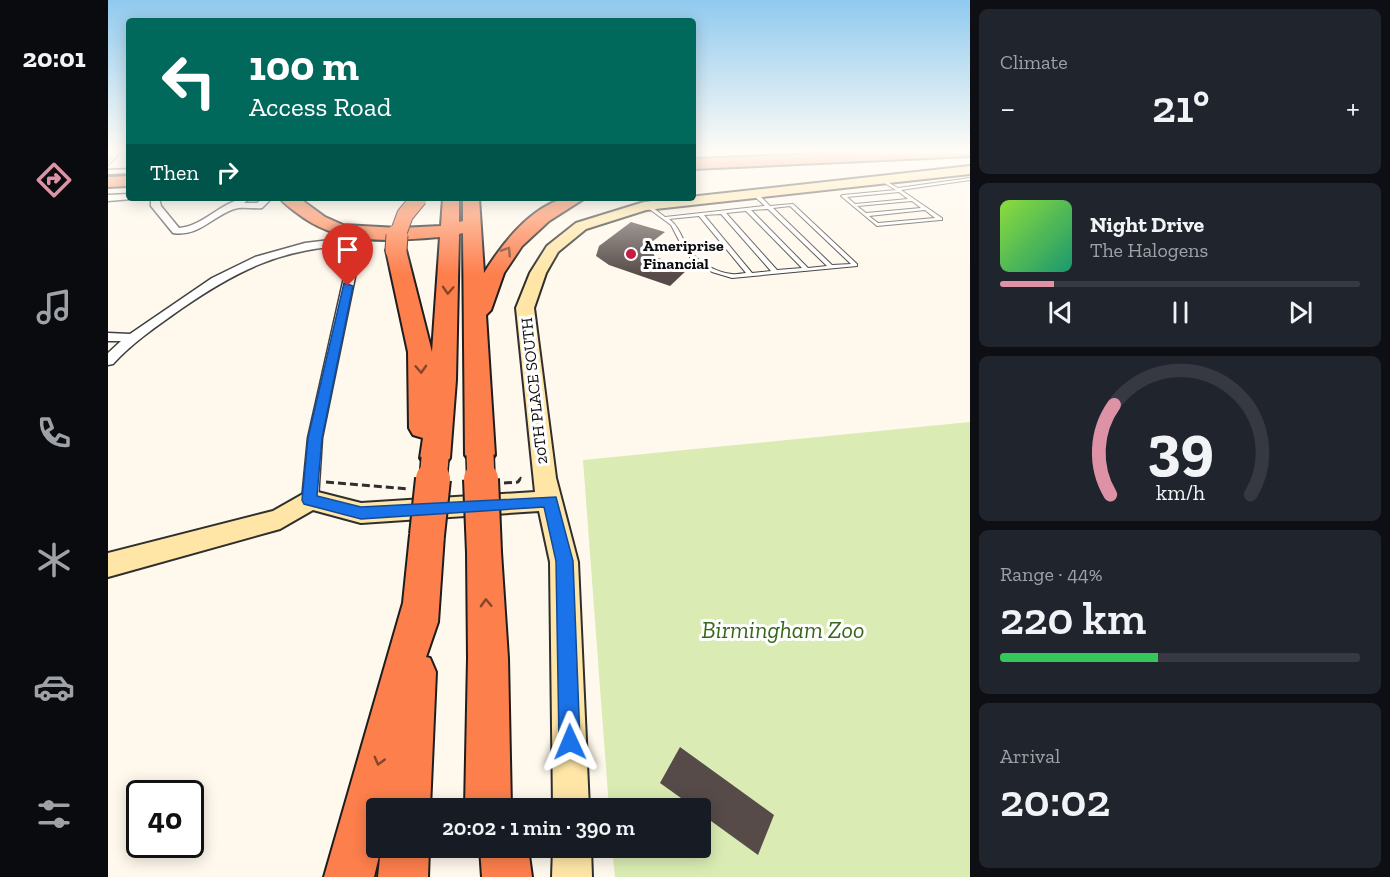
<!DOCTYPE html>
<html lang="en">
<head>
<meta charset="utf-8">
<style>
	:root { --surface:#171b24; --page:#20242c; --text:#f1f3f6; --muted:#9ea1a6; --line:#363941; --accent:#dd92a5 }
	body { margin:0; font-family:"Zilla Slab",serif; background:var(--page); color:var(--text); height:100vh; display:flex; flex-direction:column; font-size:22px; white-space:nowrap }
	* { box-sizing:border-box; margin:0 }
	p { font-size:20px; color:var(--muted) }
	.icon { flex:none; width:33px; height:33px; fill:none; stroke:currentColor; stroke-width:2; stroke-linecap:round; stroke-linejoin:round }
	.map { position:relative; flex:1; overflow:hidden }
	.sheet { display:flex; flex-direction:column; gap:9px; padding:9px; background:#0d0f14; width:420px }
	.sheet>* { flex:none }
	.guide { position:absolute; left:18px; top:18px; width:570px; height:183px; border-radius:6px; box-shadow:0 3px 15px #0003; background:#00695c; color:#fff; overflow:hidden }
	.speed { position:absolute; left:18px; top:780px; display:flex; gap:12px; font-size:30px; font-weight:700; text-align:center }
	.speed>* { display:grid; place-content:center; width:78px; height:78px; border-radius:50%; background:var(--surface); box-shadow:0 3px 15px #0003; line-height:1 }
	.speed .limit { border:3px solid #111; border-radius:9px; background:#fff; color:#111 }
	.pin { position:absolute; display:grid; place-items:center; width:51px; height:51px; color:#fff; margin:-62px -26px; border-radius:50% 50% 50% 0; rotate:-45deg; box-shadow:0 0 6px #0007 }
	.pin .icon { rotate:45deg }
	.me { position:absolute; width:66px; margin:-33px; rotate:359deg; stroke-linejoin:round; filter:drop-shadow(0 0 4px #0008) }
	.turn { display:flex; align-items:center; gap:21px; height:126px; padding:0 24px; font-size:27px }
	.turn .icon { width:78px; height:78px; stroke-width:2.5 }
	.turn b { display:block; font-size:42px; line-height:51px }
	.then { display:flex; align-items:center; height:57px; padding:0 24px; background:#0003; gap:12px; font-size:22px }
	.big { font-size:45px; font-weight:600; line-height:1.1 }
	.sheet .tile { flex:1; display:flex; flex-direction:column; justify-content:center; gap:9px; min-width:0; padding:0 21px; border-radius:9px; background:var(--page) }
	.sheet .dial { align-items:center; gap:0 }
	.dial svg { height:156px; overflow:visible; fill:none; stroke:var(--line); stroke-width:7; stroke-linecap:round; text-anchor:middle }
	.dial text { fill:var(--text); stroke:none }
	.song { display:flex; align-items:center; gap:18px }
	.cover { width:72px; height:72px; border-radius:9px; background:linear-gradient(135deg,hsl(90 70% 55%),hsl(160 70% 35%)) }
	.played { height:6px; border-radius:3px; background:linear-gradient(90deg,var(--accent) 15%,var(--line) 15%) }
	.keys { display:flex; justify-content:space-around; direction:ltr }
	.heat { display:flex; justify-content:space-between; align-items:center; font-size:33px; direction:ltr }
	.charge { height:9px; border-radius:4px; background:linear-gradient(90deg,#34c759 44%,var(--line) 0) }
	.trip { position:absolute; left:258px; top:798px; width:345px; height:60px; border-radius:6px; background:var(--surface); box-shadow:0 3px 15px #0003; font-weight:600; line-height:60px; text-align:center }
	main { display:flex; flex:1; min-height:0 }
	.tabs { display:flex; flex-direction:column; width:108px; justify-content:space-around; align-items:center; background:#090b0e; color:var(--muted) }
	.tabs .icon { width:42px; height:42px }
	.tabs .selected { color:var(--accent) }
	.tabs b { font-size:27px; color:var(--text) }
	.map>svg:first-child { display:block }
	.green { fill:#daecb3 }
	.building { fill:#564b48 }
	.lines { fill:none; stroke-linecap:round; stroke-linejoin:round }
	.lane-casing { stroke:#404040; stroke-width:2 }
	.street-casing { stroke:#404040; stroke-width:3 }
	.secondary-casing { stroke:#2f2f2f; stroke-width:4 }
	.highway-casing { stroke:#1e1e1e; stroke-width:4 }
	.path-far1 { stroke:#2f2f2f; stroke-width:2; stroke-dasharray:6 3; stroke-linecap:butt }
	.path { stroke:#2f2f2f; stroke-width:3; stroke-dasharray:8 4; stroke-linecap:butt }
	.lane { fill:#fff; fill-rule:evenodd }
	.street { fill:#fff; fill-rule:evenodd }
	.secondary { fill:#ffe6a7; fill-rule:evenodd }
	.highway { fill:#fd7f4c; fill-rule:evenodd }
	.highway-bridge-far3-casing { stroke:#1e1e1e; stroke-width:18; stroke-linecap:butt }
	.highway-bridge-far2-casing { stroke:#1e1e1e; stroke-width:23; stroke-linecap:butt }
	.highway-bridge-far1-casing { stroke:#1e1e1e; stroke-width:30; stroke-linecap:butt }
	.highway-bridge-casing { stroke:#1e1e1e; stroke-width:38; stroke-linecap:butt }
	.highway-bridge-far3 { stroke:#fd7f4c; stroke-width:16 }
	.highway-bridge-far2 { stroke:#fd7f4c; stroke-width:21 }
	.highway-bridge-far1 { stroke:#fd7f4c; stroke-width:27 }
	.highway-bridge { stroke:#fd7f4c; stroke-width:34 }
	.oneway { stroke:#85462c }
	.route { fill:#1a73e8; stroke:#114b97; stroke-width:1.5 }
	.poi-dot { fill:#c51c41; stroke:#fff; stroke-width:2 }
	.labels { text-anchor:middle; dominant-baseline:central; stroke-width:6; stroke-linejoin:round; paint-order:stroke }
	.far-poi-label { font-size:16px; font-weight:bold; fill:#0d0d0d; stroke:#fff; text-anchor:start }
	.far-street-label { font-size:16px; fill:#0d0d0d; stroke:#fff }
	.near-park-label { font-size:24px; font-style:italic; fill:#376819; stroke:#fff }
</style>
</head>
<body>
<main>
<nav class="tabs">
<b>20:01</b>
<svg class="icon selected" aria-label="directions" viewBox="0 0 24 24"><path d="M12 3l9 9-9 9-9-9zM9 14v-3h6M13 9l2 2-2 2"/></svg>
<svg class="icon" aria-label="music" viewBox="0 0 24 24"><path d="M9 18V5l10-2v13"/><circle cx="6" cy="18" r="3"/><circle cx="16" cy="16" r="3"/></svg>
<svg class="icon" aria-label="phone" viewBox="0 0 24 24"><path d="M5 4h4l2 5-3 2q2 4 5 5l2-3 5 2v4C11 20 4 13 5 4z"/></svg>
<svg class="icon" aria-label="climate" viewBox="0 0 24 24"><path d="M12 3v18M4 7l16 10M4 17L20 7"/></svg>
<svg class="icon" aria-label="car" viewBox="0 0 24 24"><path d="M5 17H2v-5l4-1 3-4h7l3 4 3 1v5h-3M9 17h6M6 11h13"/><circle cx="7" cy="17" r="2"/><circle cx="17" cy="17" r="2"/></svg>
<svg class="icon" aria-label="filters" viewBox="0 0 24 24"><path d="M4 7h16M4 17h16"/><circle cx="9" cy="7" r="2"/><circle cx="15" cy="17" r="2"/></svg>
</nav>
<div class="map">
<svg width="862" height="877" viewBox="0 0 862 877">
	<rect width="100%" height="100%" fill="#fff8ec"/>
	<polygon class="green" points="862,422 862,877 507,877 504,848 592,848 592,808 501,808 475,460"/>
	<g class="building">
		<polygon points="523,222 557,232 541,244 547,257 581,268 562,286 501,265 488,256 491,246"/>
		<polygon points="572,747 666,815 650,855 592,813 592,808 587,808 552,783"/>
	</g>
	<g class="lines">
		<g class="lane-casing">
			<g id="lane">
				<polygon points="9,152 13,152 0,165 0,162"/>
				<path d="M862,178V180L793,190L834,218V220H832L769,226L733,196L735,195L788,190L773,181V179H774L790,188ZM791,192L800,199L747,204L739,197ZM804,201L813,208L758,213L749,206ZM817,210L827,218L770,223L761,216Z"/>
				<path d="M645,193H649L662,206L685,204L749,264V266L624,278L604,272L586,261L577,252L563,225L536,205L540,204L557,217L657,206L645,195ZM682,206L743,264L724,265L665,208ZM660,209L719,266L700,268L643,210ZM638,211L694,268L669,270L618,213ZM613,214L663,271L644,273L596,215ZM591,216L638,273C634,273 628,275 624,274C610,273 591,263 582,251C574,240 572,227 561,219Z"/>
			</g>
		</g>
		<g class="street-casing">
			<g id="street">
				<polygon points="21,169 21,173 0,174 0,170"/>
				<polygon points="21,194 21,198 24,199 0,201 0,195"/>
				<path d="M43,198H51L53,206L71,228C97,226 116,198 142,198L136,203H149L153,200L152,198L163,199L154,208C145,209 134,206 126,209C103,217 91,237 65,233L43,206Z"/>
				<path d="M222,240H249L254,243L214,438L210,500L208,504H196L194,500L200,438L243,246C175,247 128,271 73,309C49,326 25,342 5,364L0,365V353L13,341H0V333L22,334L104,278L147,257L197,243Z"/>
			</g>
		</g>
		<g class="secondary-casing">
			<g id="secondary">
				<polygon points="862,166 862,174 538,210 478,229 450,252 438,273 426,308 448,478 470,562 481,808 445,808 442,562 431,511 253,523 205,510 172,529 0,577 0,553 165,511 202,490 253,503 427,492 408,308 422,273 439,246 468,223 536,202"/>
				<polygon points="445,848 483,848 484,877 444,877"/>
			</g>
		</g>
		<g class="highway-casing">
			<g id="highway">
				<polygon points="765,152 862,152 862,156 585,169 585,159"/>
				<polygon points="21,176 21,186 0,187 0,177"/>
				<path d="M172,198H191L217,217L235,225L291,228L333,226L335,198H351V222L355,221V198H371L376,273C394,244 420,210 454,199C461,197 470,198 477,198L441,221L414,246L396,273L383,310L378,315L387,455L382,462L372,465L362,462L357,455L355,233L351,234L348,380L342,458L337,465L327,469L317,465L312,458L315,438L305,435L301,428L300,352L278,250L288,244L298,250L324,352L332,237C281,241 231,246 189,213C183,208 176,204 172,198Z"/>
				<polygon points="319,522 331,526 336,535 330,622 318,657 322,658 328,672 322,808 268,808 268,848 273,848 266,877 216,877 295,603 302,535 307,526"/>
				<polygon points="376,538 388,542 393,552 400,658 403,808 357,808 360,658 359,552 364,542"/>
				<polygon points="273,848 321,848 320,877 270,877"/>
				<polygon points="372,848 420,848 424,877 374,877"/>
			</g>
		</g>
		<polyline class="path-far1" points="411,481 413,477"/>
		<g class="path">
			<polyline points="218,482 301,489"/>
			<polyline points="396,483 410,482 412,479"/>
		</g>
		<use href="#lane" class="lane"/>
		<use href="#street" class="street"/>
		<use href="#secondary" class="secondary"/>
		<use href="#highway" class="highway"/>
		<g class="highway-bridge-far3-casing">
			<polyline id="highway-bridge-far3" points="289,237 297,215 311,198"/>
		</g>
		<g class="highway-bridge-far2-casing">
			<polyline id="highway-bridge-far2" points="288,250 289,235"/>
		</g>
		<g class="highway-bridge-far1-casing">
			<g id="highway-bridge-far1">
				<polyline points="372,455 373,481"/>
				<polyline points="325,481 327,458"/>
			</g>
		</g>
		<g class="highway-bridge-casing">
			<g id="highway-bridge">
				<polyline points="373,479 376,552"/>
				<polyline points="319,535 325,479"/>
			</g>
		</g>
		<use href="#highway-bridge-far3" class="highway-bridge-far3"/>
		<use href="#highway-bridge-far2" class="highway-bridge-far2"/>
		<use href="#highway-bridge-far1" class="highway-bridge-far1"/>
		<use href="#highway-bridge" class="highway-bridge"/>
	</g>
	<defs><path id="oneway-chevron" d="M-2-3.5L2.5 0L-2 3.5" fill="none" stroke-width="1.6" stroke-linecap="round" stroke-linejoin="round" transform="scale(1.5)"/></defs>
	<g class="oneway">
		<use href="#oneway-chevron" transform="translate(399 251) rotate(-57)"/>
		<use href="#oneway-chevron" transform="translate(340 290) rotate(93)"/>
		<use href="#oneway-chevron" transform="translate(313 369) rotate(87)"/>
		<use href="#oneway-chevron" transform="translate(378 603) rotate(-92)"/>
		<use href="#oneway-chevron" transform="translate(271 761) rotate(105)"/>
	</g>
	<linearGradient id="sky" x2="0" y2="1"><stop stop-color="#90caef"/><stop offset="0.55" stop-color="#fffcf6"/><stop offset="1" stop-color="#fffcf6" stop-opacity="0"/></linearGradient>
	<rect width="862" height="275" fill="url(#sky)"/>
	<polygon class="route" points="236,283 245,286 214,438 209,496 253,507 448,497 465,561 472,742 469,750 462,753 454,750 451,742 448,561 436,507 253,519 196,504 194,500 200,438"/>
	<circle class="poi-dot" cx="523" cy="254" r="6"/>
	<g class="labels">
		<g class="far-poi-label">
			<text x="535" y="245">Ameriprise<tspan x="535" dy="18">Financial</tspan></text>
		</g>
		<g class="far-street-label">
			<text transform="translate(426 391) rotate(-96)">20TH PLACE SOUTH</text>
		</g>
		<g class="near-park-label">
			<text x="675" y="629">Birmingham Zoo</text>
		</g>
	</g>
</svg>
<div class="speed"><div class="limit">40</div></div>
<div class="pin" style="left:240px;top:286px;background:#d93025"><svg class="icon" aria-label="arrive" viewBox="0 0 24 24"><path d="M6 21V4h12l-3 4 3 4H6"/></svg></div>
<svg class="me" style="left:462px;top:742px" viewBox="-20 -20 40 40"><path d="M0-17L14 15 0 8-14 15z" fill="#1a73e8" stroke="#fff" stroke-width="4"/></svg>
<div class="trip">20:02 · 1 min · 390 m</div>
<div class="guide">
<div class="turn"><svg class="icon" aria-label="left" viewBox="0 0 24 24"><path d="M17 20v-9H6M10 6l-5 5 5 5"/></svg><div><b>100 m</b>Access Road</div></div>
<div class="then">Then<svg class="icon" aria-label="right" viewBox="0 0 24 24"><path d="M7 20v-9h11M14 6l5 5-5 5"/></svg></div>
</div>
</div>
<section class="sheet">
<div class="tile"><p>Climate</p>
<div class="heat"><a>−</a><b class="big">21°</b><a>+</a></div>
</div>
<div class="tile">
<div class="song"><i class="cover"></i><div><b>Night Drive</b><p>The Halogens</p></div></div>
<div class="played"></div>
<div class="keys"><svg class="icon" aria-label="previous" viewBox="0 0 24 24"><path d="M18 5L8 12l10 7zM5 5v14"/></svg><svg class="icon" aria-label="pause" viewBox="0 0 24 24"><path d="M8 5v14M16 5v14"/></svg><svg class="icon" aria-label="next" viewBox="0 0 24 24"><path d="M6 5l10 7-10 7zM19 5v14"/></svg></div>
</div>
<div class="tile dial"><svg viewBox="0 0 100 80">
<path d="M14 69A42 42 0 1 1 86 69"/>
<path d="M14 69A42 42 0 0 1 16 23" stroke="#dd92a5"/>
<text x="50" y="56" font-size="32" font-weight="700">39</text>
<text x="50" y="72" font-size="11">km/h</text>
</svg></div>
<div class="tile"><p>Range · 44%</p><b class="big">220 km</b><div class="charge"></div></div>
<div class="tile"><p>Arrival</p><b class="big">20:02</b></div>
</section>
</main>
</body>
</html>
